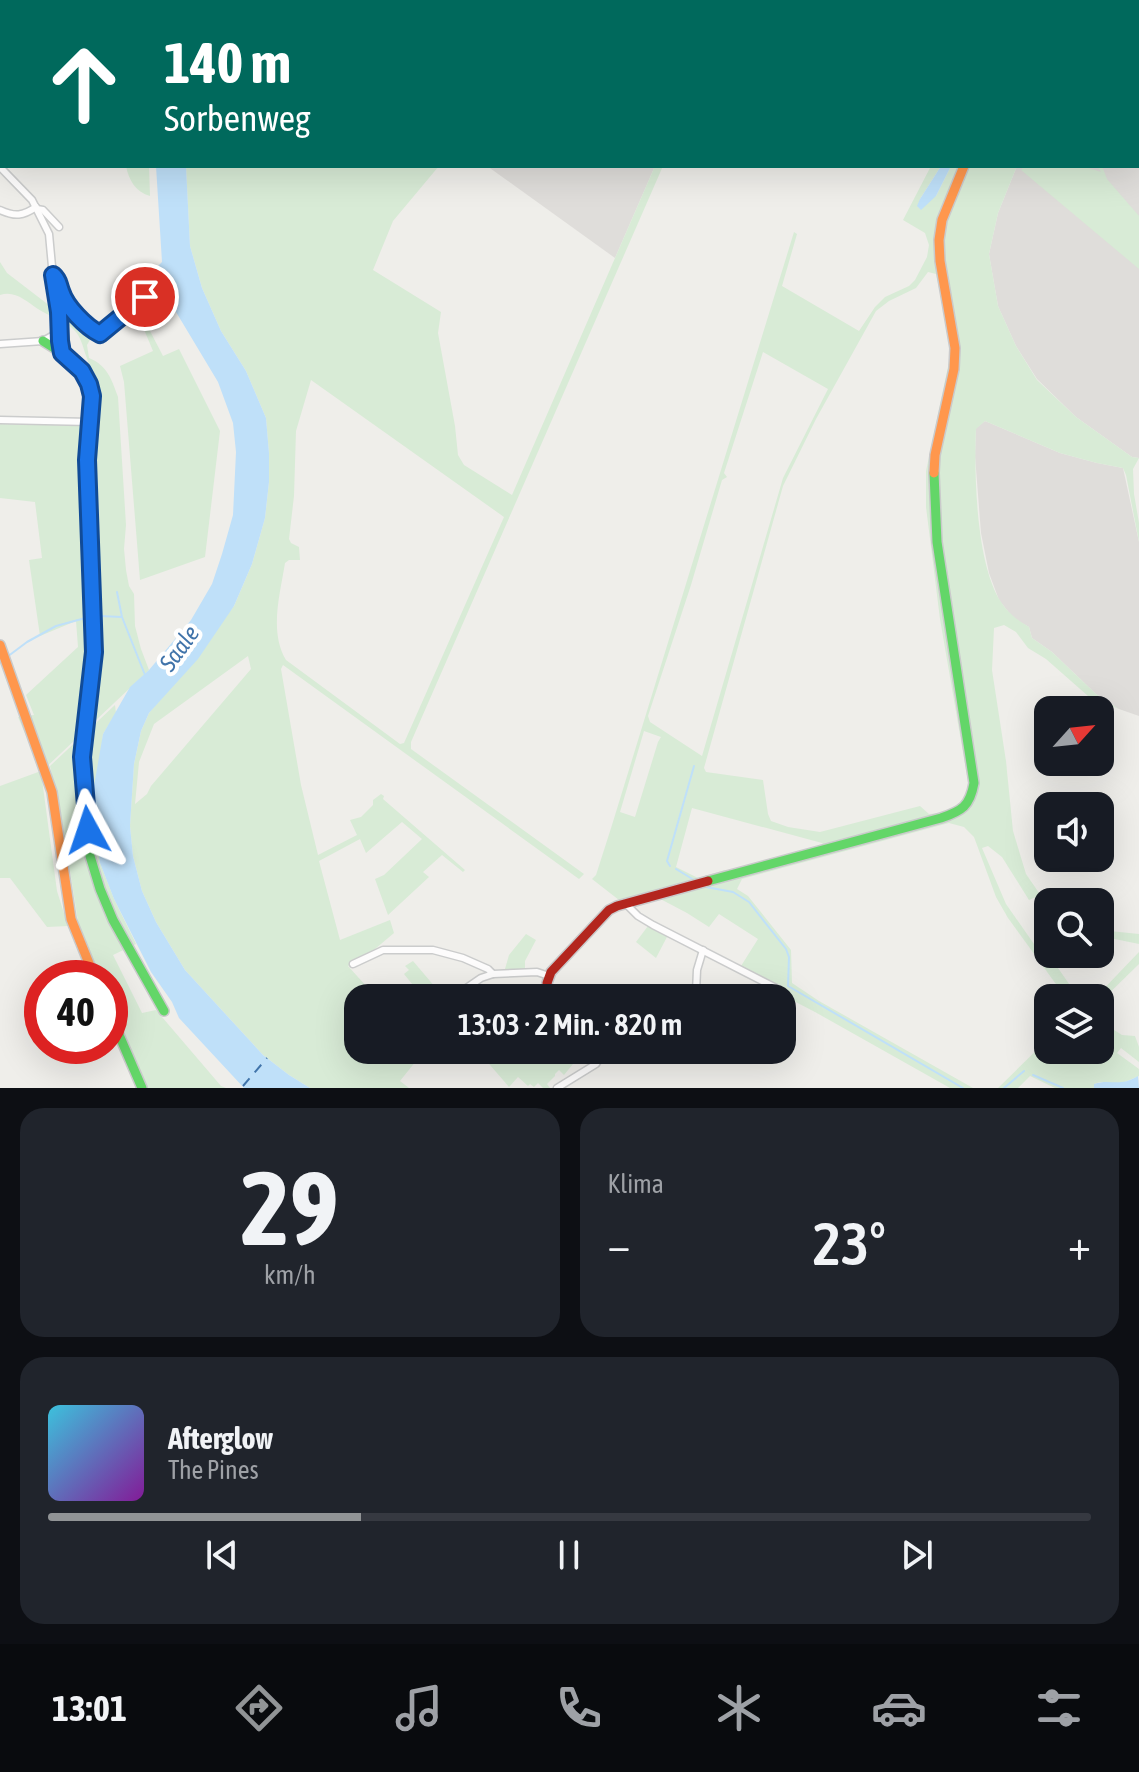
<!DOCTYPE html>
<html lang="de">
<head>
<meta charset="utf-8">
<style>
	:root { --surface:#171b24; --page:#20242c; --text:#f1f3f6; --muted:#9ea1a6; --line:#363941; --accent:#919496 }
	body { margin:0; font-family:"Asap Condensed",sans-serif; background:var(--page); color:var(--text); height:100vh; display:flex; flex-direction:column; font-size:30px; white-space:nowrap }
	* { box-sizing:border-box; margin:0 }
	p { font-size:26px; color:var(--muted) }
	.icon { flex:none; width:44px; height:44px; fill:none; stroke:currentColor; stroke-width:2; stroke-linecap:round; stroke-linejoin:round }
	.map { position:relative; height:1088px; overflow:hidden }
	.side { display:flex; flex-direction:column; gap:20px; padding:20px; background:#0d0f14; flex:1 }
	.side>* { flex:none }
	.banner { position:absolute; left:0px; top:0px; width:1140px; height:168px; box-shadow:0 8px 32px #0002; background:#00695c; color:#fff; overflow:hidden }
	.needle { width:52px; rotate:63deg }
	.tools { position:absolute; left:1034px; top:696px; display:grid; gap:16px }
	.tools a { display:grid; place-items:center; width:80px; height:80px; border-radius:16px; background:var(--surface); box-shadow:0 8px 32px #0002; font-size:40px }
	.speed { position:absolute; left:24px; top:960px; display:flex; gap:16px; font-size:40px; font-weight:700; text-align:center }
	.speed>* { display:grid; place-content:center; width:104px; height:104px; border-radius:50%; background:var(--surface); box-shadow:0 8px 32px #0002; line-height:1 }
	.speed .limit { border:12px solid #d22; background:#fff; color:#111 }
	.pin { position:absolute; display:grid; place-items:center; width:68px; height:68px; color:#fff; margin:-34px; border:4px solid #fff; border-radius:50%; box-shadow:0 2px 8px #0007 }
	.me { position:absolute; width:88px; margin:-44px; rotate:355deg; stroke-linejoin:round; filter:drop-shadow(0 0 6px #0008) }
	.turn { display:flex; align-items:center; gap:28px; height:168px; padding:0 32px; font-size:36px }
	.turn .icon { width:104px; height:104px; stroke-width:2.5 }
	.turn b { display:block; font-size:56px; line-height:68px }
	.big { font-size:60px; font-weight:600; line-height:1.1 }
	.side .tile { flex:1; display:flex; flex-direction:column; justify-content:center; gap:12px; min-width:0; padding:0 28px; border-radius:24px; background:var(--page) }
	.side .dial { align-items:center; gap:0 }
	.dial b { font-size:104px; line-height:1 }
	.song { display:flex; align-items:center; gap:24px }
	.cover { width:96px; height:96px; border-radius:12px; background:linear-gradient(135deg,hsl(190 70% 55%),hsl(290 70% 35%)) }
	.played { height:8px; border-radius:4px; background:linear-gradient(90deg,var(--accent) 30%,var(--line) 30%) }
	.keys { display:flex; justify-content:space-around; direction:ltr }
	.heat { display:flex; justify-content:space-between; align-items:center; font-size:44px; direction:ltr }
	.side .tiles { flex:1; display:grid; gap:20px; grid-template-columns:1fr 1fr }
	.tile:last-child { grid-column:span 2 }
	.trip { position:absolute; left:344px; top:984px; width:452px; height:80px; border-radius:24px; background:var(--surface); box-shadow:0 8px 32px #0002; font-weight:600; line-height:80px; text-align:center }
	.tab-bar { display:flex; height:128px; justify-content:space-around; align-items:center; background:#090b0e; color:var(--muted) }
	.tab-bar .icon { width:56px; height:56px }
	.tab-bar .on { color:var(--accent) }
	.tab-bar b { font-size:36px; color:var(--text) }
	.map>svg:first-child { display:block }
	.industrial { fill:#dfddda }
	.green { fill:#d8ebd6; fill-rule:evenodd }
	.water { fill:#bfe0f9 }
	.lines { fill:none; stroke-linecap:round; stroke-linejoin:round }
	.stream { stroke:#bfe0f9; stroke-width:2 }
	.ferry { stroke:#4174aa; stroke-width:2; stroke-dasharray:10 8; stroke-linecap:butt }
	.street-casing { stroke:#cbcccc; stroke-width:9 }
	.fast-casing { stroke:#cacacb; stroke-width:12 }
	.slow-casing { stroke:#cacacb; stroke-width:12 }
	.jam-casing { stroke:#cacacb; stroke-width:12 }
	.street { stroke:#fdfcfc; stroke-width:6 }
	.fast { stroke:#63d668; stroke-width:9 }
	.slow { stroke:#ff974d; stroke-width:9 }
	.jam { stroke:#b3261e; stroke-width:9 }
	.route-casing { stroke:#114b97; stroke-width:20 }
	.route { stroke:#1a73e8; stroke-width:14 }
	.labels { text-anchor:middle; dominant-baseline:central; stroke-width:8; stroke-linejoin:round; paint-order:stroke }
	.water-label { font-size:24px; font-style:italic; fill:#4174aa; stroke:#fff }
</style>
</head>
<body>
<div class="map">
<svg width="1139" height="1088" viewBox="0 0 1139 1088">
	<rect width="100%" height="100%" fill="#efeeea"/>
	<g class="industrial">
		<polygon points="1139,17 1139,458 1132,457 1076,417 1037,379 1016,346 998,306 989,254 998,213 1017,166 1138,166"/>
		<polygon points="487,166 655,166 615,258"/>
		<polygon points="985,421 1060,453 1097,463 1123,468 1139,542 1139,716 1119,709 1096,694 1052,652 1032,638 1029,627 1014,619 999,600 989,573 981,533 975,456 976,428"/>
	</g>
	<g class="green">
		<polygon points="112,0 238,0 234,2 110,2"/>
		<polygon points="397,0 573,0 571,2 390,2"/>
		<polygon points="726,0 1060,0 1059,2 726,2"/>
		<path d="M126,166H149L150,196C136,192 129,181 126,166Z"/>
		<path d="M186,166H439L393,221L373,270L441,312L438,333L455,426L458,455L464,465L512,495L655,166H663L411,742V749L584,874L579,879L283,665L281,669L301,785L318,855L357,835L350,820L361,817L373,805V800L381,794L384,796L383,799L465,870L463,872L442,855L423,872L429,877L388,915L375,879L384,875L422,839L402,822L366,853L360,839L319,861L340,940L390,920L394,933L375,949L348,966L377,998H358V1050H416L420,1056L400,1081L409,1088H310L289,1075L263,1055L185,970L156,922L142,891L133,856L130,826L134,764L141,731L149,713L234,606L252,564L265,518L269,482V453L266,418L246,371L221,331L202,288L190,246ZM311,380L504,517L404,743L400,744L286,660C269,631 280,595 285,563L289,560H300L299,547L291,543L289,539L294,496L296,431ZM248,656L251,669L151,786L147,794L135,804L139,762L154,724Z"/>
		<path d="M931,166H941L920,199L936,196L951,166H1017L998,213L989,254L998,306L1016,346L1037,380L1076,417L1132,457L1139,458L1133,469L1134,494L1139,523V542L1126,475L1123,468L1097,463L1060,453L985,421L976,429C974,474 976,564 1001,602C1008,613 1017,620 1029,627L1032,638L1052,652L1096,694L1119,709L1088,696L1046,659L1028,648L1016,632L1004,625L994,628L992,670L1006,761L1013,831L1026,874L1048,906V914L1036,897L1029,900L1002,857L988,846L982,848L1006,904L1041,954L1046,951L1079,998H1066L1008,918L996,897L974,837L964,827L949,823L742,879L737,889L748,896L791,950L792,983L819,1001L973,1088H950L815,1012L786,997L778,995L783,987L741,966L758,939L719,914L709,927L687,913L649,893L619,900L592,879L596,875L612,825L794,232L797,234L782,286L859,331L875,307L885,297L909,286L915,280L927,257L929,245L925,233L903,220ZM928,272L936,274L949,336L950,357L926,471V507L940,619L966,770C967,776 969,785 968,791C964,807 943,813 929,814L920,806L820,832L788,827L771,821L768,814L763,780L706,772L704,768L783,486L816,419L876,311L889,301L916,288ZM763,352L828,389L783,478L702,756L650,722L648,716L691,585L722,480L727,477L724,473ZM644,731L661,737L658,742L635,817L620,812ZM692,808L822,843L824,845L730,871L725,870L698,878L676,867Z"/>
		<polygon points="1024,166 1082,166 1101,172 1097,166 1102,166 1107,179 1139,216 1139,269 1021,170"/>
		<path d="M0,262L7,273L50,306L65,304L83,328L92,336L87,345L89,358C107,365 112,380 118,397L126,525L124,549L126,570L129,586L134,594L135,626L141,649L149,670L41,772L57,891L68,926L47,927L10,878H0V786L41,771L18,717L34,715L26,695L78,647L76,621L40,636L29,560L42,558L35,502L0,498V424L94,426C101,401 94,377 85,353C83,346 80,336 75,331C65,319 50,317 38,309C26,301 15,290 0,295Z"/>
		<polygon points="145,299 157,308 165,323 150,331 163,356 179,349 220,431 205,557 140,580 124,382 120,366 153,351 135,308"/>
		<polygon points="115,705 116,713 103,734 93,818 100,863 114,899 136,944 113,955 142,1013 156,1010 221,1086 226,1088 146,1088 115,1018 128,1011 117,988 110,990 110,978 98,978 79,928 63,826 50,766"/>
		<polygon points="648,926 668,935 656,958 636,942"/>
		<polygon points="1100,930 1139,934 1139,944 1100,936"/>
		<polygon points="526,934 536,940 525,961 525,969 505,969 509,955"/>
		<polygon points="1139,952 1139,964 1100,1002 1100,998 1095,998"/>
		<polygon points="413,961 441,994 437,998 432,998 427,991 421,995 404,974 409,970 405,966"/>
		<polygon points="1100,1021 1122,1035 1135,1036 1139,1047 1139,1062 1121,1048 1117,1053 1139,1069 1139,1076 1120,1084 1100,1082 1094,1084 1094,1088 1055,1088 1030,1076 1018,1088 998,1088 1048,1039 1048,1050 1100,1050"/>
		<polygon points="500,1050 503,1052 505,1050 551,1050 573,1064 564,1075 559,1070 555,1074 555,1076 547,1084 550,1088 543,1088 538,1083 534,1087 530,1084 528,1086 518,1077 509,1087 484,1058 488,1055 492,1058"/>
	</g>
	<g class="water">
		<polygon points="156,166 186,166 190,246 202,288 221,331 246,371 266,418 269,453 269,482 265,518 252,564 234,606 198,659 149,713 141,731 134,764 130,826 133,856 142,891 156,922 185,970 263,1055 289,1075 310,1088 244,1088 179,1018 172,1002 151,972 114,899 100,863 93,818 93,792 103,734 130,687 149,670 191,620 212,584 222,554 233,515 236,452 233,423 218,382 173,307 170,283 155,283 157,267 162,262"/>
		<polygon points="941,166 951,166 936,196 921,210 917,206 920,199"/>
		<path d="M1138,1076L1139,1088H1094V1084C1111,1078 1118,1088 1138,1076Z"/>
	</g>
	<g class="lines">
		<g class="stream">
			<polyline points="117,592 122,617 145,675"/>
			<polyline points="101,616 121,617"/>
			<polyline points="7,657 27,642 56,626 89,617"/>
			<polyline points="670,866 667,861 694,766"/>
			<polyline points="676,869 694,880"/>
			<polyline points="706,887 733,892 749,902 786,949 789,957 788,986 963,1088"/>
			<polyline points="1033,1075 1063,1088"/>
			<polyline points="1004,1088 1024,1071"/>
		</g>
		<polyline class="ferry" points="243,1086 267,1058"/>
		<g class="street-casing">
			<g id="street">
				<polyline points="0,2 2,5"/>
				<polyline points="0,91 2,90"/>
				<polyline points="0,167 32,200 49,234 54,288 59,312 60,341 62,353"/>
				<polyline points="37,209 43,210 59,227"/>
				<path d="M0,210C15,217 23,216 36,207"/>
				<path d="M54,275C59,281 59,287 62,294C68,310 85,326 100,334L145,297"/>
				<polyline points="0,344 43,341 59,332"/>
				<polyline points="0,420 90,422"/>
				<polyline points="625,903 638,916 653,925 778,989"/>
				<polyline points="353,964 383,950 433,950 463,958 488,969 493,974 537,972 549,976"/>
				<polyline points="466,998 465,989 481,978 493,974"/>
				<polyline points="693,998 696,992 697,970 703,950"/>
				<polyline points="634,1050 648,1058 657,1050"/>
				<polyline points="557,1088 596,1064 605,1050"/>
			</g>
		</g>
		<g class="fast-casing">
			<g id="fast">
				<polyline points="1074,2 1076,0"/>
				<polyline points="43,341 62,353 79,368 89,384 92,396 87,460 94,652 82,757 90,856 100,889 113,920 164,1011"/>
				<path d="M708,881L941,818C962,811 970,806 974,783L937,542L934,473"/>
				<polyline points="110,1014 142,1088"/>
			</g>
		</g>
		<g class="slow-casing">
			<g id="slow">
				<polyline points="934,473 935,455 954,369 955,348 940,261 939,240 942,220 964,166"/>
				<polyline points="0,645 52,792 71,919 95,978"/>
			</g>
		</g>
		<g class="jam-casing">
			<polyline id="jam" points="550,998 547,983 551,972 609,910 617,906 708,881"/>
		</g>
		<use href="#street" class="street"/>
		<use href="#fast" class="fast"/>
		<use href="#slow" class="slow"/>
		<use href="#jam" class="jam"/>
	</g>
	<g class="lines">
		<g class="route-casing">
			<path id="route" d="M88,830L82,757L94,652L87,460L92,396L89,384L82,371L62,353L60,341L59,312L53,275C59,280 58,283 61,291C66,307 86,327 100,334L145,297"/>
		</g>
		<use href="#route" class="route"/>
	</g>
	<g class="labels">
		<g class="water-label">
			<text transform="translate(179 648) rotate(-54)">Saale</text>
		</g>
	</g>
</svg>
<div class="tools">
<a><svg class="needle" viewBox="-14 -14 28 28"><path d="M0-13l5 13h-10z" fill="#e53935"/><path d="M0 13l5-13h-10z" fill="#9ea1a6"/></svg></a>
<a><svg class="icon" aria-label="sound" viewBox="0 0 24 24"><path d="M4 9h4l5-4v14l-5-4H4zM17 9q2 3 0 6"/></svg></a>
<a><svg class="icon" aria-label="search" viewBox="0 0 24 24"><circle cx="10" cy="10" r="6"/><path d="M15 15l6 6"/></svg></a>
<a><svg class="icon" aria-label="layers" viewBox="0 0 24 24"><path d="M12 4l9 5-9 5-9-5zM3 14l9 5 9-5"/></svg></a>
</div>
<div class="speed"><div class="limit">40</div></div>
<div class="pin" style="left:145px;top:297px;background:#d93025"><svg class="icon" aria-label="arrive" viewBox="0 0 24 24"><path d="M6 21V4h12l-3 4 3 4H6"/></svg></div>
<svg class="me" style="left:88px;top:830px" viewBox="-20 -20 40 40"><path d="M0-17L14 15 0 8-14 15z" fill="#1a73e8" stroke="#fff" stroke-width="4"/></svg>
<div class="trip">13:03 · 2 Min. · 820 m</div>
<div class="banner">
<div class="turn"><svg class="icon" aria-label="ahead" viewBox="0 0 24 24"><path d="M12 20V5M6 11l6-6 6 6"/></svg><div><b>140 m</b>Sorbenweg</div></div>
</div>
</div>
<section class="side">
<div class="tiles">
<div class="tile dial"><b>29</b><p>km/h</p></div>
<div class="tile"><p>Klima</p>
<div class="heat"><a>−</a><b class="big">23°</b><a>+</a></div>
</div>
<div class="tile">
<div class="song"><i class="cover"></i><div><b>Afterglow</b><p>The Pines</p></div></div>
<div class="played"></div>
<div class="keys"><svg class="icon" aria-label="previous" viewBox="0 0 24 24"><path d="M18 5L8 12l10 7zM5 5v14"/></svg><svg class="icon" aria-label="pause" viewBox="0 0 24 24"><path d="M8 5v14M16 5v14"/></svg><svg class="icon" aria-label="next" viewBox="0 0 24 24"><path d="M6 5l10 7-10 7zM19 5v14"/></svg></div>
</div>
</div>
</section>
<nav class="tab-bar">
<b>13:01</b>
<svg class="icon on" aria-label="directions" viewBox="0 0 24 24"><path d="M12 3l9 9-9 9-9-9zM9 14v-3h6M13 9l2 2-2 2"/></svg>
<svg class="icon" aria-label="music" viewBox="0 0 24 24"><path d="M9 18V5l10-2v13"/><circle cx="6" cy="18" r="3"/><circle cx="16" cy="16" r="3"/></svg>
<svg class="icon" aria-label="phone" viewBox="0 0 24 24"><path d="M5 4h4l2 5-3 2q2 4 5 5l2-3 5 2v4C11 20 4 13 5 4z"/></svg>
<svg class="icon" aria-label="climate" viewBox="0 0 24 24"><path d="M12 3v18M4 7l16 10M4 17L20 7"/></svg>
<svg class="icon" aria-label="car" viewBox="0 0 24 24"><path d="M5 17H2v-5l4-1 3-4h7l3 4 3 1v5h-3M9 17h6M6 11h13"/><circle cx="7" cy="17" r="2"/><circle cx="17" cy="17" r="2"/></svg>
<svg class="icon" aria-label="filters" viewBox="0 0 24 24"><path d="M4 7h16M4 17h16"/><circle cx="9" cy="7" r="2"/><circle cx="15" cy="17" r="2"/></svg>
</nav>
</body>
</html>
